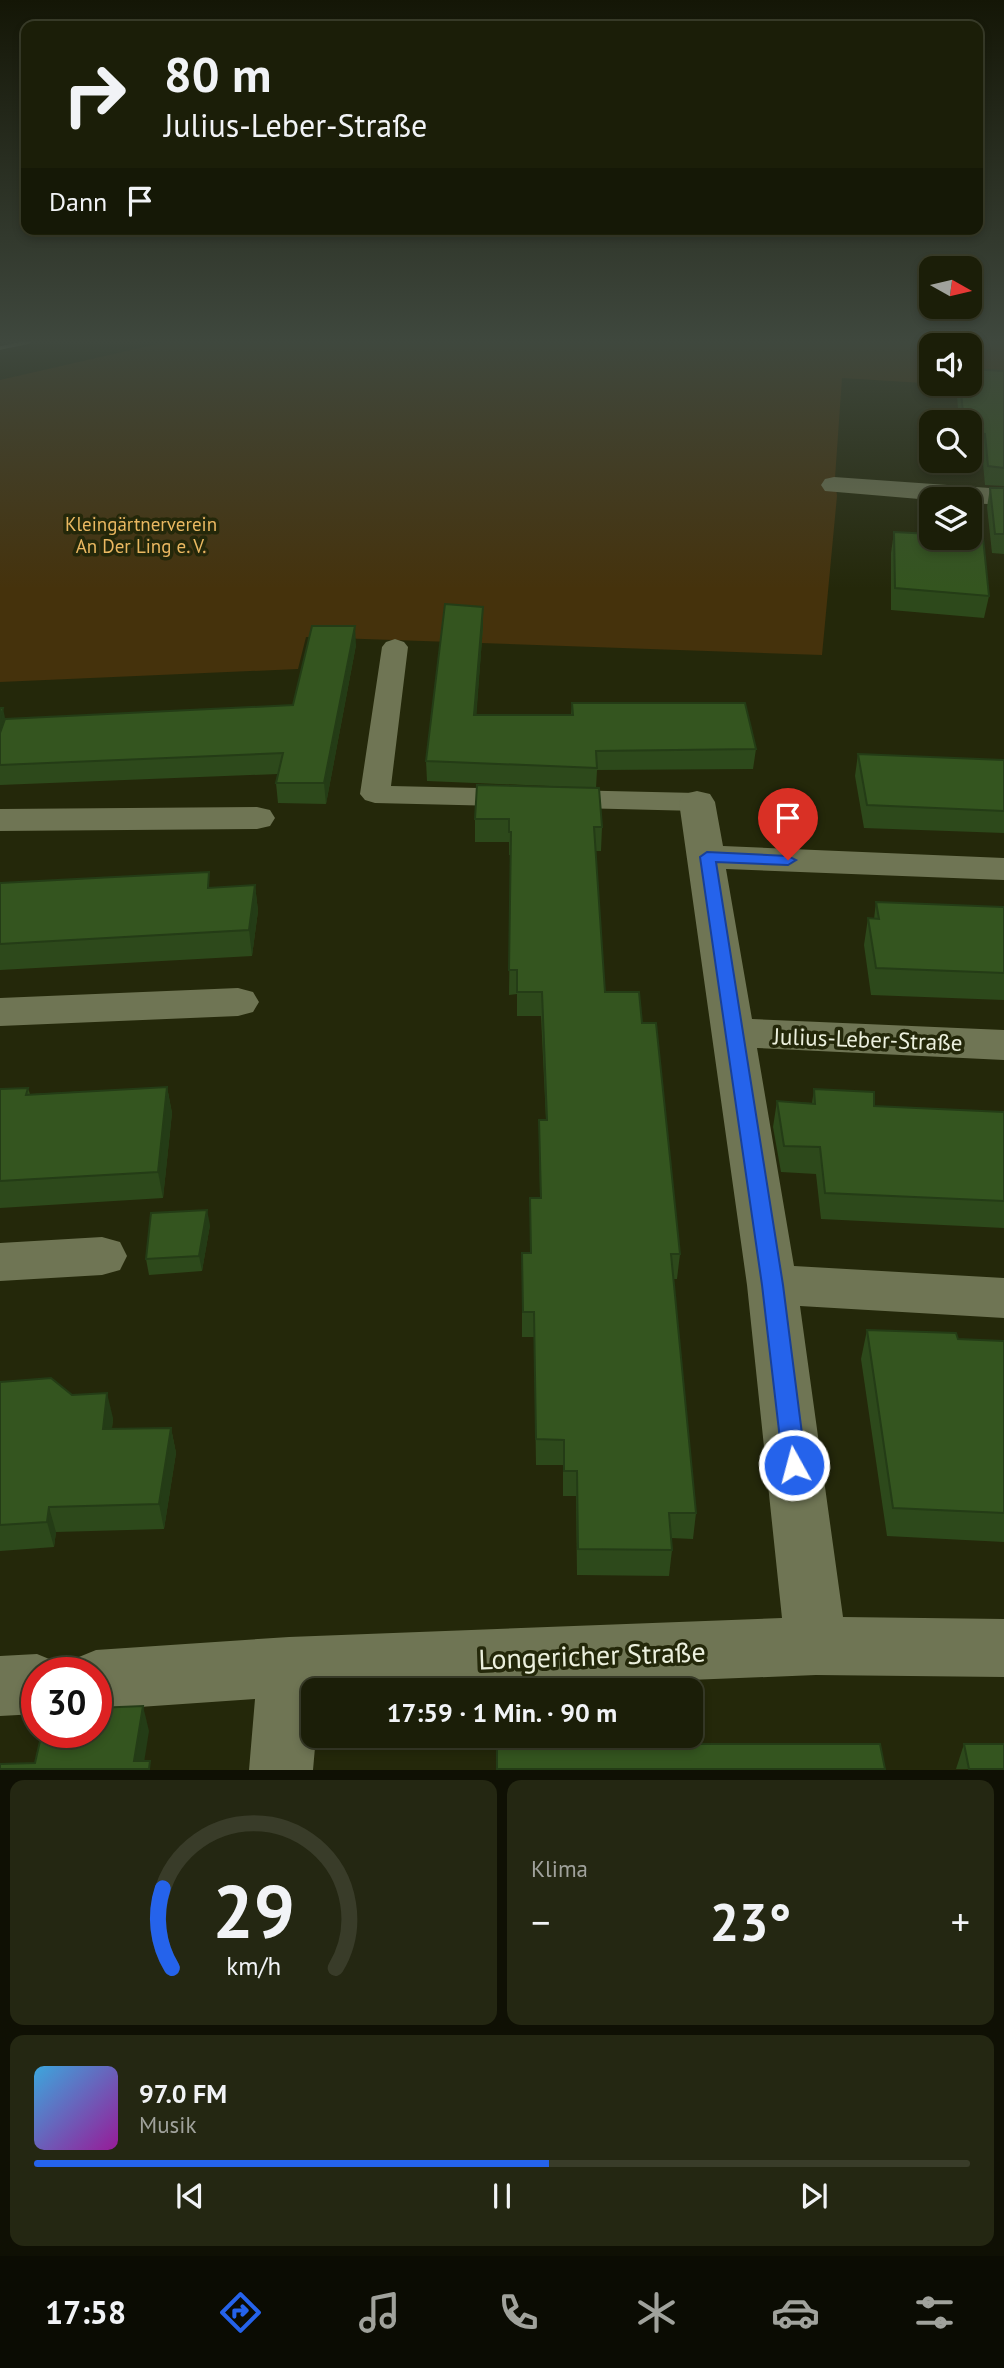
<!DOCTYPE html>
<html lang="de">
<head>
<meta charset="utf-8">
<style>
	:root { --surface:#1b1e08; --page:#242712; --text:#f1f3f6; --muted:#a0a29c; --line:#393c29; --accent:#2563eb }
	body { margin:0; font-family:"PT Sans",sans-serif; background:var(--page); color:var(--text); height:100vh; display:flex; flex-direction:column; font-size:26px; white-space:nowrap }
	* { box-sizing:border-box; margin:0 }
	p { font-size:23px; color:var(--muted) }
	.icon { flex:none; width:38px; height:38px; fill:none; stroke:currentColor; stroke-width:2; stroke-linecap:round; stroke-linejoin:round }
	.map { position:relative; height:1770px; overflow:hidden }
	.drawer { display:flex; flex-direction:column; gap:10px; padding:10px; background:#0f1004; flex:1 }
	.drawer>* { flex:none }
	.top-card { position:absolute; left:21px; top:21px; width:962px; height:214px; border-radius:14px; box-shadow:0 4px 10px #0003,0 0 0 2px var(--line); background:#1b1e08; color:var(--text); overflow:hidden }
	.needle { width:46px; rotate:98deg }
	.fabs { position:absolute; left:919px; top:256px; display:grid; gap:14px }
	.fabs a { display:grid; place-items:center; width:63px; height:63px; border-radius:14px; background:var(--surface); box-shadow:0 4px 10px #0003,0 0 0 2px var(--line); font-size:35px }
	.speed { position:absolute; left:21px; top:1657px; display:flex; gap:14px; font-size:35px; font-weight:700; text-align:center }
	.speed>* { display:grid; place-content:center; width:91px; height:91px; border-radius:50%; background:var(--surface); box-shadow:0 4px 10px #0003,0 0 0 2px var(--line); line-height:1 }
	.speed .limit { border:10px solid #d22; background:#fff; color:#111 }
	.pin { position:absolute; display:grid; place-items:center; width:60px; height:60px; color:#fff; margin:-72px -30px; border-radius:50% 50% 50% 0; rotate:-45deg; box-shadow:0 0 7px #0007 }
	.pin .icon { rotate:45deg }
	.me { position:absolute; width:77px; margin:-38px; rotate:353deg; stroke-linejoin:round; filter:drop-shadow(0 0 5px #0008) }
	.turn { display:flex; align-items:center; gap:24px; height:147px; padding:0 28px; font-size:32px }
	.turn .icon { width:91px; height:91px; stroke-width:2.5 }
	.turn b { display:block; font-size:49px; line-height:60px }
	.then { display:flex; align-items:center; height:66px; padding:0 28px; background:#0003; gap:14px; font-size:26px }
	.big { font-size:52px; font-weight:800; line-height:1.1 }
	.drawer .tile { flex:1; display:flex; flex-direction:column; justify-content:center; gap:10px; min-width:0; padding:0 24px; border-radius:14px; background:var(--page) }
	.drawer .dial { align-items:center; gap:0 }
	.dial svg { height:182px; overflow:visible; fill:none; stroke:var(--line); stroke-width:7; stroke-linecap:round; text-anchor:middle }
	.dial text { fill:var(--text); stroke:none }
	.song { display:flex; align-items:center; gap:21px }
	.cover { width:84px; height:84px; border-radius:10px; background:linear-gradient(135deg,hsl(200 70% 55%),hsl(300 70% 35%)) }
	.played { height:7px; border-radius:4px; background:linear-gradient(90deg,var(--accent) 55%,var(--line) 55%) }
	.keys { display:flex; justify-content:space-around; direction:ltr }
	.heat { display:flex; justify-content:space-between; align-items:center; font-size:38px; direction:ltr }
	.drawer .tiles { flex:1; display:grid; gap:10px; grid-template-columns:1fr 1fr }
	.tile:last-child { grid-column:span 2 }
	.trip { position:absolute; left:301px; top:1678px; width:402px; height:70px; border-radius:14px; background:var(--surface); box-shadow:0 4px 10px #0003,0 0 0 2px var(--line); font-weight:800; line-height:70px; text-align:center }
	.dock { display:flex; height:112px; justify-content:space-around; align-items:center; background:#0b0c03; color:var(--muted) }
	.dock .icon { width:49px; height:49px }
	.dock .selected { color:var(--accent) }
	.dock b { font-size:32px; color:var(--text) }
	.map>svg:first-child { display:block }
	.green { fill:#45320c; fill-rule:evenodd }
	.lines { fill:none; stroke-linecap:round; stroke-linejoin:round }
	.service { fill:#6f7554; fill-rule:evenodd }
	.minor { fill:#6f7554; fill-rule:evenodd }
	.rail { stroke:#959981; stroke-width:3.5 }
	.wall { fill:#2d491b }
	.shaded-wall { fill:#243c16 }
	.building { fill:#34551f; stroke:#243c16; stroke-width:2 }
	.route { fill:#2563eb; stroke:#184099; stroke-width:2 }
	.labels { text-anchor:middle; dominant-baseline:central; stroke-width:7; stroke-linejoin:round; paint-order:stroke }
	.far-park-label { font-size:19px; fill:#eab861; stroke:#24280a }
	.street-label { font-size:23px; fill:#ecf0de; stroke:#24280a }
	.near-street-label { font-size:28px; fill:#ecf0de; stroke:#24280a }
</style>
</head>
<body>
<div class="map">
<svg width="1004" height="1770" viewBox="0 0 1004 1770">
	<rect width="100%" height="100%" fill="#24280a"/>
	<path class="green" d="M166,342H1004V388L842,378L835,478L837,496L822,655L306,637L298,669L0,682V380ZM931,345H970V383H931Z"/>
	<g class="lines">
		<polygon class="service" points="395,639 404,642 408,647 391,786 697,793 707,796 712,802 707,808 697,811 375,803 365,800 360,794 382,647 386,642"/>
		<g class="minor">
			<polygon points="834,477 1004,489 1004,505 970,503 970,499 931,500 825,491 821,485 825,479"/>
			<polygon points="697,791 710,794 715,802 723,846 1004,858 1004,880 726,869 752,1019 1004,1030 1004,1060 757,1048 794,1266 1004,1278 1004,1318 800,1306 843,1617 1004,1619 1004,1677 816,1675 441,1690 313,1690 313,1736 316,1736 313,1770 249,1770 255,1699 96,1710 96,1673 68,1673 74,1659 96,1650 289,1637 782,1618 747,1285 679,802 684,794"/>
			<polygon points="257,807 270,810 275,818 270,826 257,829 0,831 0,809"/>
			<polygon points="238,988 253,992 259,1002 253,1012 238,1016 0,1026 0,998"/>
			<polygon points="102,1237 120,1242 127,1256 120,1270 102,1275 0,1281 0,1243"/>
			<polygon points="37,1654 59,1663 63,1673 37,1673 37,1714 0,1716 0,1656"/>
		</g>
		<polyline class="rail" points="0,348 29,342"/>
	</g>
	<g class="wall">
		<polygon points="1004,371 1004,486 985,485 982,452 970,452 970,422 959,422 956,383 970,383"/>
		<polygon points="990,488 1004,488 1004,554 992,553 987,507"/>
		<polygon points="894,532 989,596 984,618 891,610 891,553"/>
		<polygon points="483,607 483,626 476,715 571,715 572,703 756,749 753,769 597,770 596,788 427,781 426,761"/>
		<polygon points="356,645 326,804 278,803 276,783 278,774 0,785 0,708 5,719 293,705"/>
		<polygon points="858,754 1004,760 1004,833 864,828 855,776"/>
		<polygon points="477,785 602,827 601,851 595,851 605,992 642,1023 680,1254 677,1279 673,1279 696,1513 693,1539 671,1538 672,1550 669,1576 577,1575 576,1496 563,1496 563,1465 536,1465 534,1337 522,1337 522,1253 531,1253 530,1198 540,1198 539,1120 546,1120 541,1016 517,1016 517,994 509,995 511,855 509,855 509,842 475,842 475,819"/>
		<polygon points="0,883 211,888 255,885 258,911 252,956 0,970"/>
		<polygon points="876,902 1004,907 1004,1000 871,995 864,945 868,918 874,919"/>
		<polygon points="167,1087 172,1113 163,1198 0,1208 0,1089 28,1088 30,1094"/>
		<polygon points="814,1089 874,1106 1004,1112 1004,1228 821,1219 816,1174 781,1172 773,1127 777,1101 812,1103"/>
		<polygon points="210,1225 202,1271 149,1275 146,1259"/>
		<polygon points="867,1330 958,1339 1004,1341 1004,1542 887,1536 861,1359"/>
		<polygon points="0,1381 72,1395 113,1418 112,1429 171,1428 176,1453 164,1529 56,1532 54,1547 0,1551"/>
		<polygon points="964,1744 1004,1769 956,1769"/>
	</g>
	<g class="shaded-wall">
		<polygon points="483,607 483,626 475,735 474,715"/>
		<polygon points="355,626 356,645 326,804 324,783"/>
		<polygon points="3,708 8,733 0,762 0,719"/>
		<polygon points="255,885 258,911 252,956 249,930"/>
		<polygon points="167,1087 172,1113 163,1198 158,1172"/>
		<polygon points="207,1210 210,1225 202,1271 199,1256"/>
		<polygon points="107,1393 113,1418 109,1454 103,1429"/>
		<polygon points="171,1428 176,1453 164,1529 159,1504"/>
		<polygon points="49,1507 56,1532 54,1547 47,1522"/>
		<polygon points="143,1706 149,1731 143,1769 134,1761"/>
	</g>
	<g class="building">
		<polygon points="970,369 1004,371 1004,468 988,466 985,434 970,433 970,422 964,422 960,383 970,383"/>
		<polygon points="990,488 1004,488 1004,534 995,534"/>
		<polygon points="894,532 931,534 931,537 983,538 989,596 895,588"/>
		<polygon points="445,604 483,607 474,715 573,715 572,703 745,703 756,749 596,751 597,768 426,761"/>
		<polygon points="312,626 355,626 324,783 276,783 283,753 0,765 0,733 5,719 293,705"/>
		<polygon points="0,708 3,708 0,719"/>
		<polygon points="858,754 1004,760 1004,811 867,805"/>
		<polygon points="477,785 599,788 602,827 594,827 605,992 639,992 642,1023 656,1023 680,1254 671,1254 696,1513 669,1513 672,1550 578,1549 577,1471 564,1471 564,1440 536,1439 534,1312 523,1312 522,1253 531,1253 530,1198 541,1198 539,1120 547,1120 542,992 517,992 517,970 509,970 511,832 509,832 509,819 475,819"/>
		<polygon points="209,872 208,888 255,885 249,930 0,944 0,883"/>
		<polygon points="876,902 1004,907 1004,973 876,968 868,918 879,919"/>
		<polygon points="167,1087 158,1172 0,1181 0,1089 28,1088 26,1095"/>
		<polygon points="814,1089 874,1092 874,1106 1004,1112 1004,1201 825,1193 820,1147 784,1146 777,1101 815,1104"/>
		<polygon points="207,1210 199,1256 146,1259 151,1213"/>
		<polygon points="867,1330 956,1333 958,1339 1004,1341 1004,1513 893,1508"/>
		<polygon points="51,1378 72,1395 107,1393 103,1429 171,1428 159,1504 49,1507 47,1522 0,1525 0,1382"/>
		<polygon points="143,1706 134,1761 150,1761 149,1769 0,1769 0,1764 35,1763 42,1732 96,1732 96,1708"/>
		<polygon points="497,1744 880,1744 885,1769 497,1769"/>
		<polygon points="964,1744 1004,1744 1004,1769 969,1769"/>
	</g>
	<linearGradient id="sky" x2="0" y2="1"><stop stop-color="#141606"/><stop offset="0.58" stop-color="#3f483e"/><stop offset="1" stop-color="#3f483e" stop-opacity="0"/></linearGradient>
	<rect width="1004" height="589" fill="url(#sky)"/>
	<polygon class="route" points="707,852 788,856 796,860 788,865 716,862 783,1285 806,1465 802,1473 794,1475 786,1473 783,1465 762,1285 700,857"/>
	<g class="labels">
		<g class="far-park-label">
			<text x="141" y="524">Kleingärtnerverein<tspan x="141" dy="22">An Der Ling e. V.</tspan></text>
		</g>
		<g class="street-label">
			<text transform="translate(868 1039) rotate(2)">Julius-Leber-Straße</text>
		</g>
		<g class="near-street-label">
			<text transform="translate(592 1655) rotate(-2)">Longericher Straße</text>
		</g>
	</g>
</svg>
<div class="fabs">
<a><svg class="needle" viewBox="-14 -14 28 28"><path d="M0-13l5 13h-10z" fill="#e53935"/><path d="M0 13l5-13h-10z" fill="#a0a29c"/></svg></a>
<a><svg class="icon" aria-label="sound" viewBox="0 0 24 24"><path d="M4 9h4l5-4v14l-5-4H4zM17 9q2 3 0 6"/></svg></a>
<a><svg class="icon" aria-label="search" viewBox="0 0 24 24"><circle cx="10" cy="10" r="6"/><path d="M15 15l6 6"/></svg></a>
<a><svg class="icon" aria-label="layers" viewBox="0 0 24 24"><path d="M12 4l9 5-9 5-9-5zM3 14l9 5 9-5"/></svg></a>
</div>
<div class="speed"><div class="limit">30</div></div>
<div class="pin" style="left:788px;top:860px;background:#d93025"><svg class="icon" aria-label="arrive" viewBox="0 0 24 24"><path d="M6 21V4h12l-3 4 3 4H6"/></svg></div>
<svg class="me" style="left:794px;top:1465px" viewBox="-20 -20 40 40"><circle r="17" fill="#2563eb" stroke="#fff" stroke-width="3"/><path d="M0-11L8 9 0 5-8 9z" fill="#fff"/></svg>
<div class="trip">17:59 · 1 Min. · 90 m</div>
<div class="top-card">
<div class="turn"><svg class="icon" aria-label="right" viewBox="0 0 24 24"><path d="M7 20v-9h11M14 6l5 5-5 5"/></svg><div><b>80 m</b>Julius-Leber-Straße</div></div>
<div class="then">Dann<svg class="icon" aria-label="arrive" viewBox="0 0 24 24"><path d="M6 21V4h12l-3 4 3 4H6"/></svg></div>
</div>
</div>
<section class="drawer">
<div class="tiles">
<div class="tile dial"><svg viewBox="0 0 100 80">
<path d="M14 69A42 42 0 1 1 86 69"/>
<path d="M14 69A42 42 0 0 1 10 34" stroke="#2563eb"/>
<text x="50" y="56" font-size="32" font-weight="700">29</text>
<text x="50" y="72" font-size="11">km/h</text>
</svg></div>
<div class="tile"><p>Klima</p>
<div class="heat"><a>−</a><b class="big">23°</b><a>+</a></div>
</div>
<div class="tile">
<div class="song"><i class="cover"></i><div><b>97.0 FM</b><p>Musik</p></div></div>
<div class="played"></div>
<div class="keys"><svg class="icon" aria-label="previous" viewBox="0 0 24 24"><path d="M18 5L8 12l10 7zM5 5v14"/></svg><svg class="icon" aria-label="pause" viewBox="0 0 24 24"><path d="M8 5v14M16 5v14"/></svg><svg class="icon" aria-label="next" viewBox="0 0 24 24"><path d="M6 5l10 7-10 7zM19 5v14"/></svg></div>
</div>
</div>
</section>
<nav class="dock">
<b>17:58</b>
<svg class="icon selected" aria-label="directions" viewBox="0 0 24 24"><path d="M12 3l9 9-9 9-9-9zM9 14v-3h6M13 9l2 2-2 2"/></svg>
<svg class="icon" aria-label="music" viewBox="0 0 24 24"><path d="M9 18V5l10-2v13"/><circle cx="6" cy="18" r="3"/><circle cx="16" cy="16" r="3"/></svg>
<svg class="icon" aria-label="phone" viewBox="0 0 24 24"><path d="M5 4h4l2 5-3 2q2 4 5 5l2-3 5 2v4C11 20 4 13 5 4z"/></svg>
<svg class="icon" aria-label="climate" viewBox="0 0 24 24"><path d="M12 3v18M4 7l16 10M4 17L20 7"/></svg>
<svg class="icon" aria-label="car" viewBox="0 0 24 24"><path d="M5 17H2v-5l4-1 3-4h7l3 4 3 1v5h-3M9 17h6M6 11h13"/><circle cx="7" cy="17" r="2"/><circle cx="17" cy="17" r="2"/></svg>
<svg class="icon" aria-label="filters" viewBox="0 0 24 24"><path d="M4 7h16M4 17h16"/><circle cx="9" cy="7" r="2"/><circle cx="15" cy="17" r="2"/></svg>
</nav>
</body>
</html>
